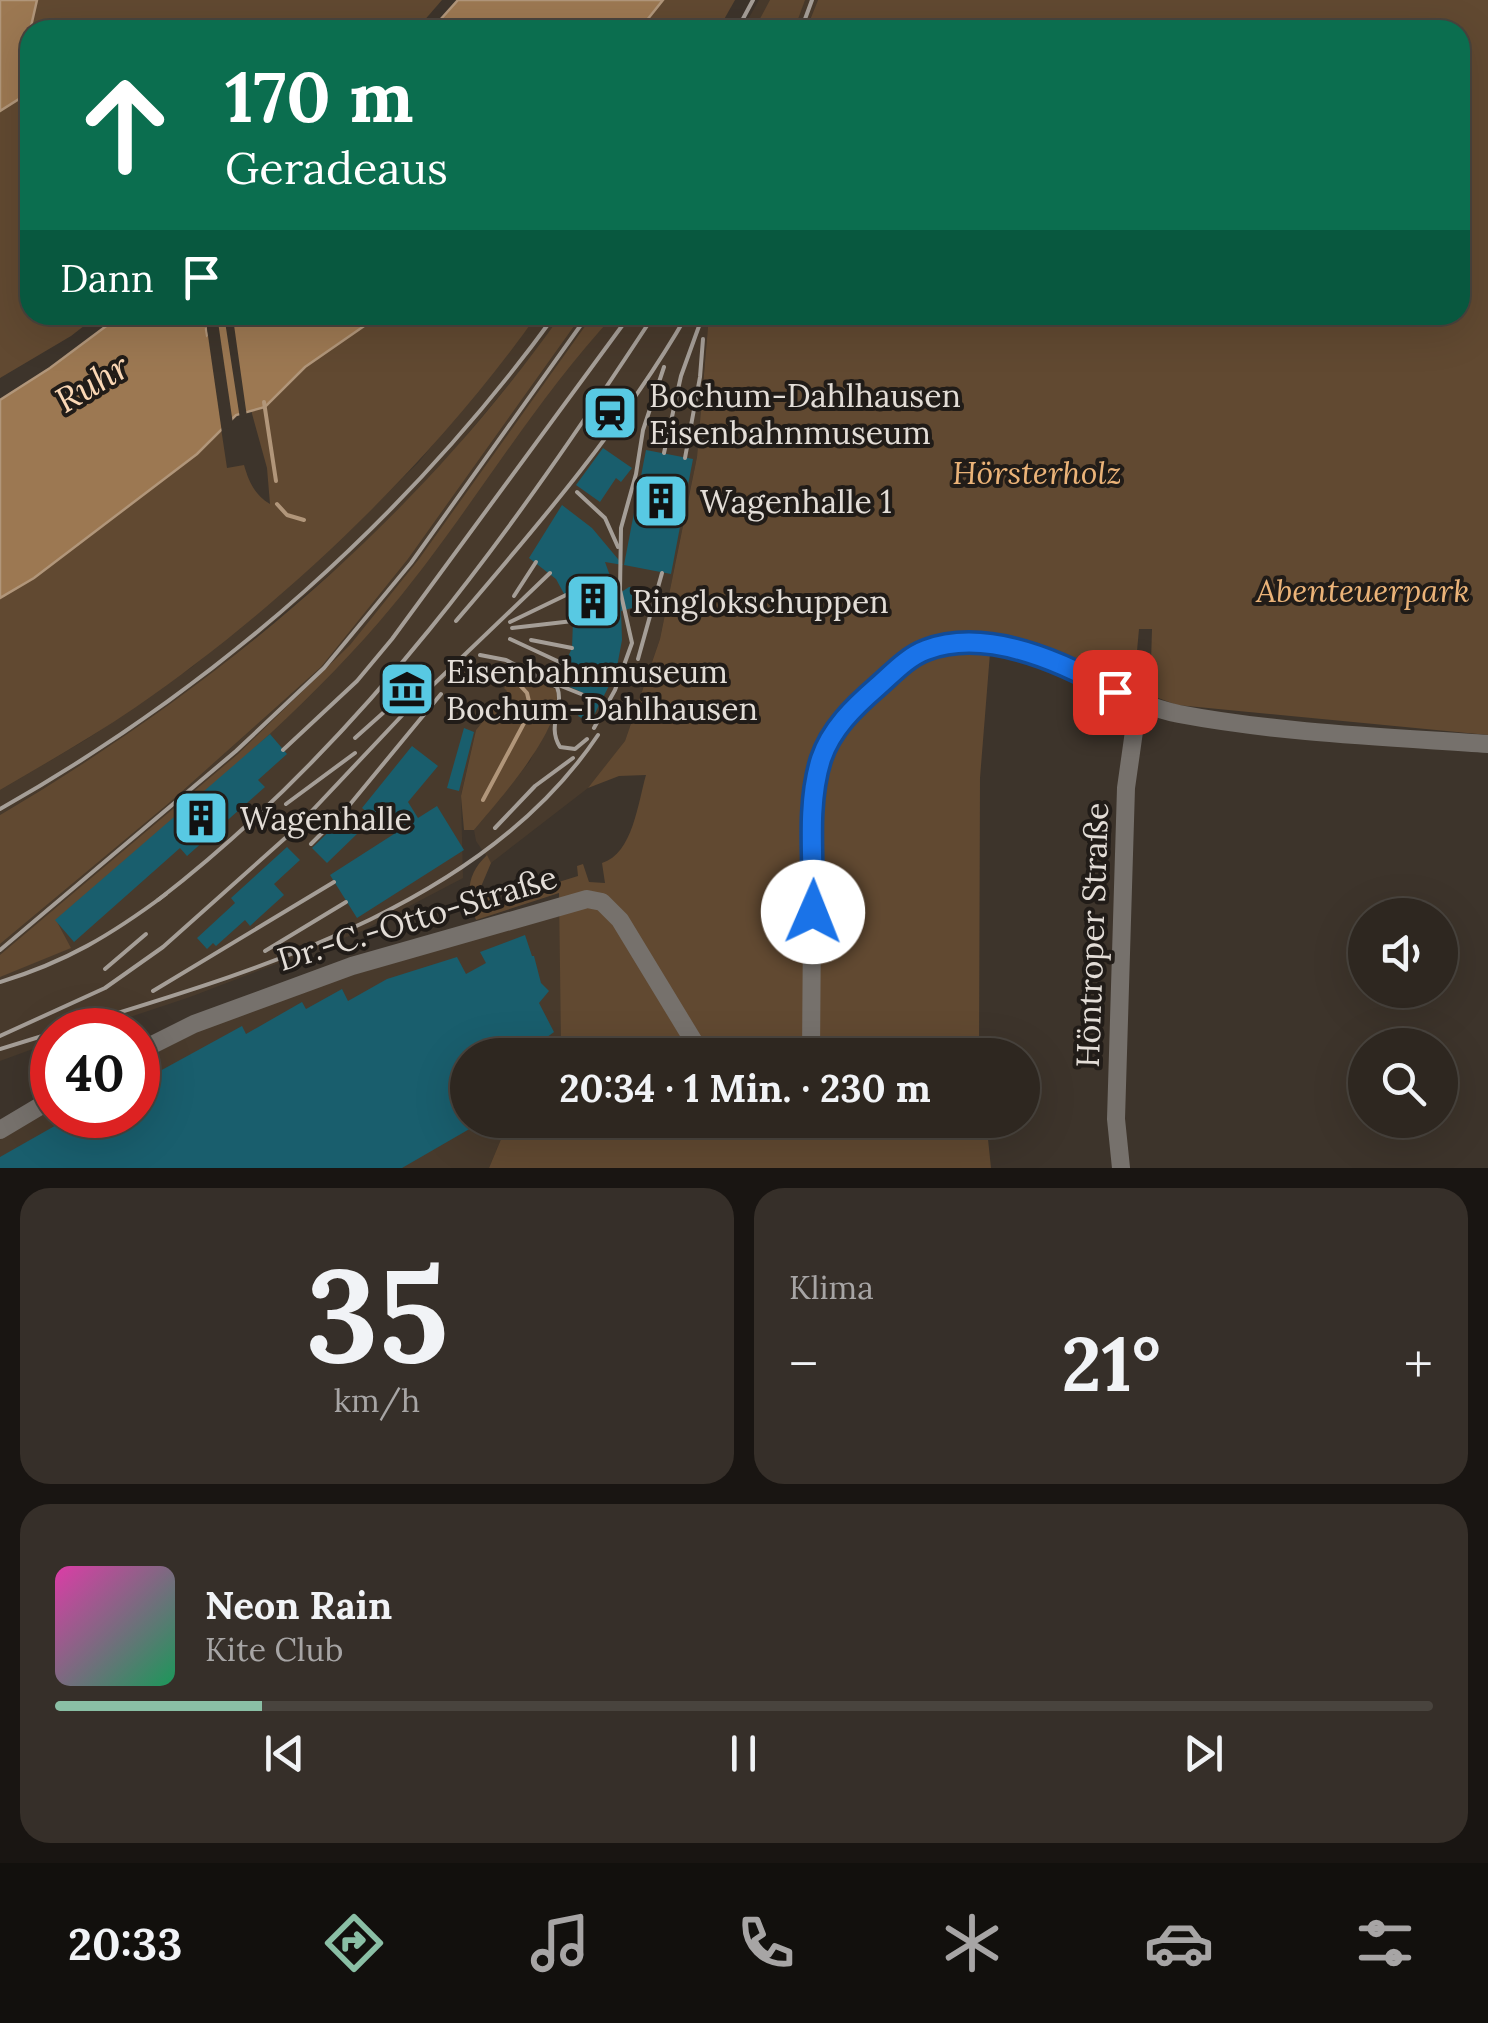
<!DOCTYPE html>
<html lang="de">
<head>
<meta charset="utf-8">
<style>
	:root { --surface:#2e2720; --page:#362f29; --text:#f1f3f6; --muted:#a7a5a5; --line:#49443e; --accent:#8abfa5 }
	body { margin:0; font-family:Lora,serif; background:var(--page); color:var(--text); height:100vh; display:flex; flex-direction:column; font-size:38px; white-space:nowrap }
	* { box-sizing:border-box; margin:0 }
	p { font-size:32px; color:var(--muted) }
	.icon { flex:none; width:55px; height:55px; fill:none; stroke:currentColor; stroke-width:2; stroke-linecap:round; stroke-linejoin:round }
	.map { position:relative; height:1168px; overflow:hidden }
	.drawer { display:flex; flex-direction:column; gap:20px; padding:20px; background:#191512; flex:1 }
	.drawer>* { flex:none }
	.guide { position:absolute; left:20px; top:20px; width:1450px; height:305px; border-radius:30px; box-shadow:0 10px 40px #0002,0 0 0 2px var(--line); background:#0b6e4f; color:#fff; overflow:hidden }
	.fabs { position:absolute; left:1348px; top:898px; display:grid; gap:20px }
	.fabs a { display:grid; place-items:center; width:110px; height:110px; border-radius:50%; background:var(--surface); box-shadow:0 10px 40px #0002,0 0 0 2px var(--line); font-size:50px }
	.speed { position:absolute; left:30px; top:1008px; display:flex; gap:20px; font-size:50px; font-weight:700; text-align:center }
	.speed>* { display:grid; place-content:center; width:130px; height:130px; border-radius:50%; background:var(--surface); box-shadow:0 10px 40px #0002,0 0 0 2px var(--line); line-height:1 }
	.speed .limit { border:15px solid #d22; background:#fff; color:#111 }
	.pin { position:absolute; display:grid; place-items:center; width:85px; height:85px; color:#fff; margin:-42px; border-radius:20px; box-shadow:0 5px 15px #0006 }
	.me { position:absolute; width:110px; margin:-55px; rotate:1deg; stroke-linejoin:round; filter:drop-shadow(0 0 8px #0008) }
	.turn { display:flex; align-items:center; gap:35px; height:210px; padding:0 40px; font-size:45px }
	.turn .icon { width:130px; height:130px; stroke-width:2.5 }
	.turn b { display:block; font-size:70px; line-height:85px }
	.then { display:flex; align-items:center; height:95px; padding:0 40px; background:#0003; gap:20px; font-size:38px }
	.big { font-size:75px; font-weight:700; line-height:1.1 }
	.drawer .tile { flex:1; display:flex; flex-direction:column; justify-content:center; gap:15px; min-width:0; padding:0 35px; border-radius:30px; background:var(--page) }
	.drawer .dial { align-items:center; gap:0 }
	.dial b { font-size:130px; line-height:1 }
	.song { display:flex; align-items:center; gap:30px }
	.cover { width:120px; height:120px; border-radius:15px; background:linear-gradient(135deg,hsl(320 70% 55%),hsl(150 70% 35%)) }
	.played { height:10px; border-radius:5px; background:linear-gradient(90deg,var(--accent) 15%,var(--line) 15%) }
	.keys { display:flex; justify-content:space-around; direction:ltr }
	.heat { display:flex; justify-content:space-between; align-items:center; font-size:55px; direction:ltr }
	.drawer .tiles { flex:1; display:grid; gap:20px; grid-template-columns:1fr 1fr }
	.tile:last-child { grid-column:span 2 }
	.trip { position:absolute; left:450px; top:1038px; width:590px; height:100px; border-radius:50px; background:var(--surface); box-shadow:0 10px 40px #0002,0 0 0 2px var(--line); font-weight:700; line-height:100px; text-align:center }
	.menu { display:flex; height:160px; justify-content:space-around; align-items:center; background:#12100d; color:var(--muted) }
	.menu .icon { width:70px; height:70px }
	.menu .active { color:var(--accent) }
	.menu b { font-size:45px; color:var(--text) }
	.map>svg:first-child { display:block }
	.built { fill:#483a2c }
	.green { fill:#614931 }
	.water { fill:#9c7852; stroke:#b1967a; stroke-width:2.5 }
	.pier { fill:#3d342b }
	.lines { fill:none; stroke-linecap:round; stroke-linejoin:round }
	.stream { stroke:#b1967a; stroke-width:4 }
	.building { fill:#195e6d }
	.tertiary { stroke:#76716c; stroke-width:18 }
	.rail { stroke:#a59e97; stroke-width:4 }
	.route-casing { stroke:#114b97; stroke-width:25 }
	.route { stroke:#1a73e8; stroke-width:18 }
	.labels { text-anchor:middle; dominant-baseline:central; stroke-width:8; stroke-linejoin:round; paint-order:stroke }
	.poi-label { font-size:32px; fill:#e3ddd7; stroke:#211c18; text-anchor:start }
	.park-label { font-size:32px; font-style:italic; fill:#ebb378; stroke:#211c18 }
	.street-label { font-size:32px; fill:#e3ddd7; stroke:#211c18 }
	.water-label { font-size:35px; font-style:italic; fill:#fad7b5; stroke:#211c18 }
</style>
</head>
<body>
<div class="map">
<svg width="1488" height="1168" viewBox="0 0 1488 1168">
	<rect width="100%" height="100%" fill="#3d342b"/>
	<g class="built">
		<polygon points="759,0 818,0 806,30 742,30"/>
		<polygon points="537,315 561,315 532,356 433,476 363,546 198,686 96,757 0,815 0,790 87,739 192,667 349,530 418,463"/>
		<polygon points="582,315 709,315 697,457 660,639 625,741 608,767 588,788 491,863 476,841 474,830 530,761 558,700 543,681 516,674 507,691 476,730 461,795 463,878 362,931 190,997 91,1030 52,1030 52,1042 0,1061 0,944 169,803 321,667 408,559"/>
		<polygon points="561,916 561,1042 552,1055 468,1055 468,1120 509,1120 489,1168 0,1168 0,1138 52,1108 52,1115 138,1115 138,1059 254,1006 521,922"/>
	</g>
	<g class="green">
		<polygon points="37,0 442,0 416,30 30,30"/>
		<polygon points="663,0 735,0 718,30 639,30"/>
		<polygon points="770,0 805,0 794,30 754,30"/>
		<path d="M818,0H1488V735L1177,705L1150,695L1152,629H1139L1136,662L1123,683L1038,643L993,637H933L917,661L952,651L990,653L980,778L979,1055H552L561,1042L559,893L476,920C466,894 466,875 487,855L491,863L480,889L494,902L578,876L577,866L583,864L589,882L605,883L602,863C633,854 638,802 646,775L619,776L588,788L625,741L660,639L697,457L709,315H1460V30H806Z"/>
		<polygon points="30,92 30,315 98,315 71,336 0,378 0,111"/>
		<path d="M380,315H537C434,461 283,606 136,707C92,737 46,763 0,790V598L34,578L197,454L221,428L227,468L244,465C249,482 254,494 270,504L267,468L251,410L265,406L305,367Z"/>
		<path d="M561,315H582L408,559L321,667L169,803L0,944V815C219,686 414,523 561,315Z"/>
		<path d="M593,315H614C526,410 463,525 379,622C283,733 166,824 56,920L71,948L0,977V955L238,754L350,645L419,559Z"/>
		<path d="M516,674L543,681L556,690C566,727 496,803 474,830H464L461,796L476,730L507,691L504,688Z"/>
		<polygon points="509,1120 986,1120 991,1168 489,1168"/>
	</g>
	<g class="water">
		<polygon points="0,0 37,0 27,44 30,49 30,92 0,111"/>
		<polygon points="458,0 663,0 639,30 431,30"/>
		<polygon points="121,315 223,315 206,329 207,335 230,315 380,315 305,367 265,407 236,415 197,454 34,578 0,598 0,400 50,368"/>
	</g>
	<g class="pier">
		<polygon points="205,315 217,315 233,424 222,433"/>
		<polygon points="224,315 235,315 234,325 247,417 240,419"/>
	</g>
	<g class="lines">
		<g class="stream">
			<polyline points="264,402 276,481"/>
			<polyline points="277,504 287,515 304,520"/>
			<polyline points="483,800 531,710 527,693 516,681"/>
		</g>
	</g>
	<g class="building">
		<polygon points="603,448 632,468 621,482 616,478 600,502 576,485"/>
		<polygon points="646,450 693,459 671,574 624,565"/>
		<polygon points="562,505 592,528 623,565 605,562 617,595 629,587 640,587 643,605 621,611 622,640 616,672 590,723 578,716 590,696 557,681 572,648 573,621 569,603 556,579 529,558"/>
		<polygon points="464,728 474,732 459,791 447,788"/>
		<polygon points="270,734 287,754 258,780 265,787 187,856 180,848 74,942 55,920"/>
		<polygon points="412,746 438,766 408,802 418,818 437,806 464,850 357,918 330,875 394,834 362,808"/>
		<polygon points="344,817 359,832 327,863 312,848"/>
		<polygon points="287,847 300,860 274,884 284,895 250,926 245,920 216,946 213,943 207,949 197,938 235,903 231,898"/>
		<polygon points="525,935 532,956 534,956 541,983 549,991 539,1003 554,1032 539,1043 545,1055 468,1055 468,1120 485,1120 402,1168 0,1168 0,1157 74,1115 109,1115 114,1122 126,1115 138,1115 138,1083 242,1026 246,1034 302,1002 306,1009 342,989 348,1001 387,979 457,957 466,974 486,963 480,952"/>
	</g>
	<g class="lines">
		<g class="tertiary">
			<polyline points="138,1052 194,1024 352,966 587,899 602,902 620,920 702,1055"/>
			<path d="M811,1055L813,792C824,742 840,719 879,685C892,674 905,660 920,652C1003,612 1101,699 1179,714C1280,733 1386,737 1488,744"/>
			<polyline points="0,1130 52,1099"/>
			<polyline points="1121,1168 1116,1119 1126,788 1138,703"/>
		</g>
		<g class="rail">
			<polyline points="737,30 753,0"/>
			<polyline points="801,30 812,0"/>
			<polyline points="664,453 681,376 703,315"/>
			<polyline points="685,458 700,377 703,339"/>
			<polyline points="577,492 605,518 618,547"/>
			<polyline points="514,596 536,562"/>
			<path d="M456,621C539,524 623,426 687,315"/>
			<polyline points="510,622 566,595"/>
			<polyline points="512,628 573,621"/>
			<polyline points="510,639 566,665"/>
			<polyline points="531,640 572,648"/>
			<path d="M480,655L506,660L557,687C565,707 546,725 560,747L575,749L587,739"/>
			<polyline points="638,659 662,573"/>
			<polyline points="551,682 586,696"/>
			<polyline points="594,728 615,690 632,643 620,590 621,528 636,474 643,430 664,367"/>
			<polyline points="355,738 430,671"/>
			<polyline points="283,750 357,681 392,639 630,315"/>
			<polyline points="286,804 355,753"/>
			<path d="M0,809C218,686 408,517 555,315"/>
			<polyline points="495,828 535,786 573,758"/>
			<polyline points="311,844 347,808 441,694"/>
			<path d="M158,900C363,742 513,530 654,315"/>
			<polyline points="0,950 236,751 324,668 411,563 588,315"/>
			<polyline points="265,951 346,902"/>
			<polyline points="105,969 146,934"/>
			<path d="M0,982C66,962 111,935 166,894"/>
			<polyline points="153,991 334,882"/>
			<path d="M62,1030C251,972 482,908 598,735"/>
			<polyline points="0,1036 105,988 163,947 292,832 410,707 550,573"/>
			<polyline points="0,1049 52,1033"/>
		</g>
	</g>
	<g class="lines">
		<g class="route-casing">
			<path id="route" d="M813,912C814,863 806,806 821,759C831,729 854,707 877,687C892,674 907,657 926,650C987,627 1063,662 1115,692"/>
		</g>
		<use href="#route" class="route"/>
	</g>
	<defs>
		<g id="station-square" transform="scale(2.875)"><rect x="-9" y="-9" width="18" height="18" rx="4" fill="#58c9e3" stroke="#211c18"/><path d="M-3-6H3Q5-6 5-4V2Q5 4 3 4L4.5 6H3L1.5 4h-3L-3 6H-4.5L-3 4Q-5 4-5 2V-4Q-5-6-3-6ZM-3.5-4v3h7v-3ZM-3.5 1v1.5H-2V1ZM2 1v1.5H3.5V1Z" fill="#111"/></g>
		<g id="building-square" transform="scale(2.875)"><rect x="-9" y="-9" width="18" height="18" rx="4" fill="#58c9e3" stroke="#211c18"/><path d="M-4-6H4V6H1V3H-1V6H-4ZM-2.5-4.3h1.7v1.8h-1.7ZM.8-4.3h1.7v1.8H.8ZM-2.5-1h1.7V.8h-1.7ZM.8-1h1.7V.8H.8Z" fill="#111"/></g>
		<g id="museum-square" transform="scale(2.875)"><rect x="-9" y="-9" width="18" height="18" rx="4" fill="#58c9e3" stroke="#211c18"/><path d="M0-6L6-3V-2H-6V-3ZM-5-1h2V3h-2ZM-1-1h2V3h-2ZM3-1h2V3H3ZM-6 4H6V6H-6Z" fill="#111"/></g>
	</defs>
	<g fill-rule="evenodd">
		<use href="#station-square" x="610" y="413"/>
		<use href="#building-square" x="661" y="501"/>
		<use href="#building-square" x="593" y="601"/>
		<use href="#museum-square" x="407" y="689"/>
		<use href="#building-square" x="201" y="818"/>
	</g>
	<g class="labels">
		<g class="poi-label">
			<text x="649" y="395">Bochum-Dahlhausen<tspan x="649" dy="37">Eisenbahnmuseum</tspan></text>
			<text x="700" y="501">Wagenhalle 1</text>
			<text x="632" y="601">Ringlokschuppen</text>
			<text x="446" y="671">Eisenbahnmuseum<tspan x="446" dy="37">Bochum-Dahlhausen</tspan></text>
			<text x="240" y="818">Wagenhalle</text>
		</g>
		<g class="park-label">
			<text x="1037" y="472">Hörsterholz</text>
			<text x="1363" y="590">Abenteuerpark</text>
		</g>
		<g class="street-label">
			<text transform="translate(417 918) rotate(-17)">Dr.-C.-Otto-Straße</text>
			<text transform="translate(1092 935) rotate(-88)">Höntroper Straße</text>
		</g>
		<g class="water-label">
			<text transform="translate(92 383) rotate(-31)">Ruhr</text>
		</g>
	</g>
</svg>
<div class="fabs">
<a><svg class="icon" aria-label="sound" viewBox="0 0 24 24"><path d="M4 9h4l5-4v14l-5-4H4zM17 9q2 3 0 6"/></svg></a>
<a><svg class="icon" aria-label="search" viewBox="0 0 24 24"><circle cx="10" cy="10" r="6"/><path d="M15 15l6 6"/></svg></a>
</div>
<div class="speed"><div class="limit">40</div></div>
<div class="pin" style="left:1115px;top:692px;background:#d93025"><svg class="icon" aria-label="arrive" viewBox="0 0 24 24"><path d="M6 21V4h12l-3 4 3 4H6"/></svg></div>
<svg class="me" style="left:813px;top:912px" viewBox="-20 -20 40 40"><circle r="19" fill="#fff"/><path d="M0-13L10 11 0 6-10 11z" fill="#1a73e8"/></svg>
<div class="trip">20:34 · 1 Min. · 230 m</div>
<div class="guide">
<div class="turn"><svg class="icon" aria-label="ahead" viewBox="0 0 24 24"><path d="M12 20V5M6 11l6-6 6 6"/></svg><div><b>170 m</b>Geradeaus</div></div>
<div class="then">Dann<svg class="icon" aria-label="arrive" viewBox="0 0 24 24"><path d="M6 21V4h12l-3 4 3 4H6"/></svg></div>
</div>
</div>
<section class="drawer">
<div class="tiles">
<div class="tile dial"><b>35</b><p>km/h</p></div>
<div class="tile"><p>Klima</p>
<div class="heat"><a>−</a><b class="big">21°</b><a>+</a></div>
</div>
<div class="tile">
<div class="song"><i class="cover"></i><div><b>Neon Rain</b><p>Kite Club</p></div></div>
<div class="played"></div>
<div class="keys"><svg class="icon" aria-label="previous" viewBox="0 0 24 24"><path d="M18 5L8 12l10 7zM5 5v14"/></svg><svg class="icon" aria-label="pause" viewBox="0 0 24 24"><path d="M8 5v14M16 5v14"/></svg><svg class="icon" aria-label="next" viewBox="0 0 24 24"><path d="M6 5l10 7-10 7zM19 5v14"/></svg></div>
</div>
</div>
</section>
<nav class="menu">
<b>20:33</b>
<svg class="icon active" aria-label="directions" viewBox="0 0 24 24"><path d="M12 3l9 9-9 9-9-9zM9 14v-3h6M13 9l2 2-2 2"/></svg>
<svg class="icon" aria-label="music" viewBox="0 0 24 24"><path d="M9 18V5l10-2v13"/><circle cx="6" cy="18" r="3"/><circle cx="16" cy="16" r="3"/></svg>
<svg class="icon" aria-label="phone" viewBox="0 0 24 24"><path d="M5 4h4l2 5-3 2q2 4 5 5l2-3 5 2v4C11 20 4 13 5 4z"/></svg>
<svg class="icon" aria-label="climate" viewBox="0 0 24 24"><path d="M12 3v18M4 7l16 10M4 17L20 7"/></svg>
<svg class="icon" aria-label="car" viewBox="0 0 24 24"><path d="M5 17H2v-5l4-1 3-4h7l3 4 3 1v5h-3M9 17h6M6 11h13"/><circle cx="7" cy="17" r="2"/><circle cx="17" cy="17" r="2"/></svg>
<svg class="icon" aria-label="filters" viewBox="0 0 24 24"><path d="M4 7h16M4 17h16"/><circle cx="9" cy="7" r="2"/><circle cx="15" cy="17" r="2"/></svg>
</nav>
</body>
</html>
